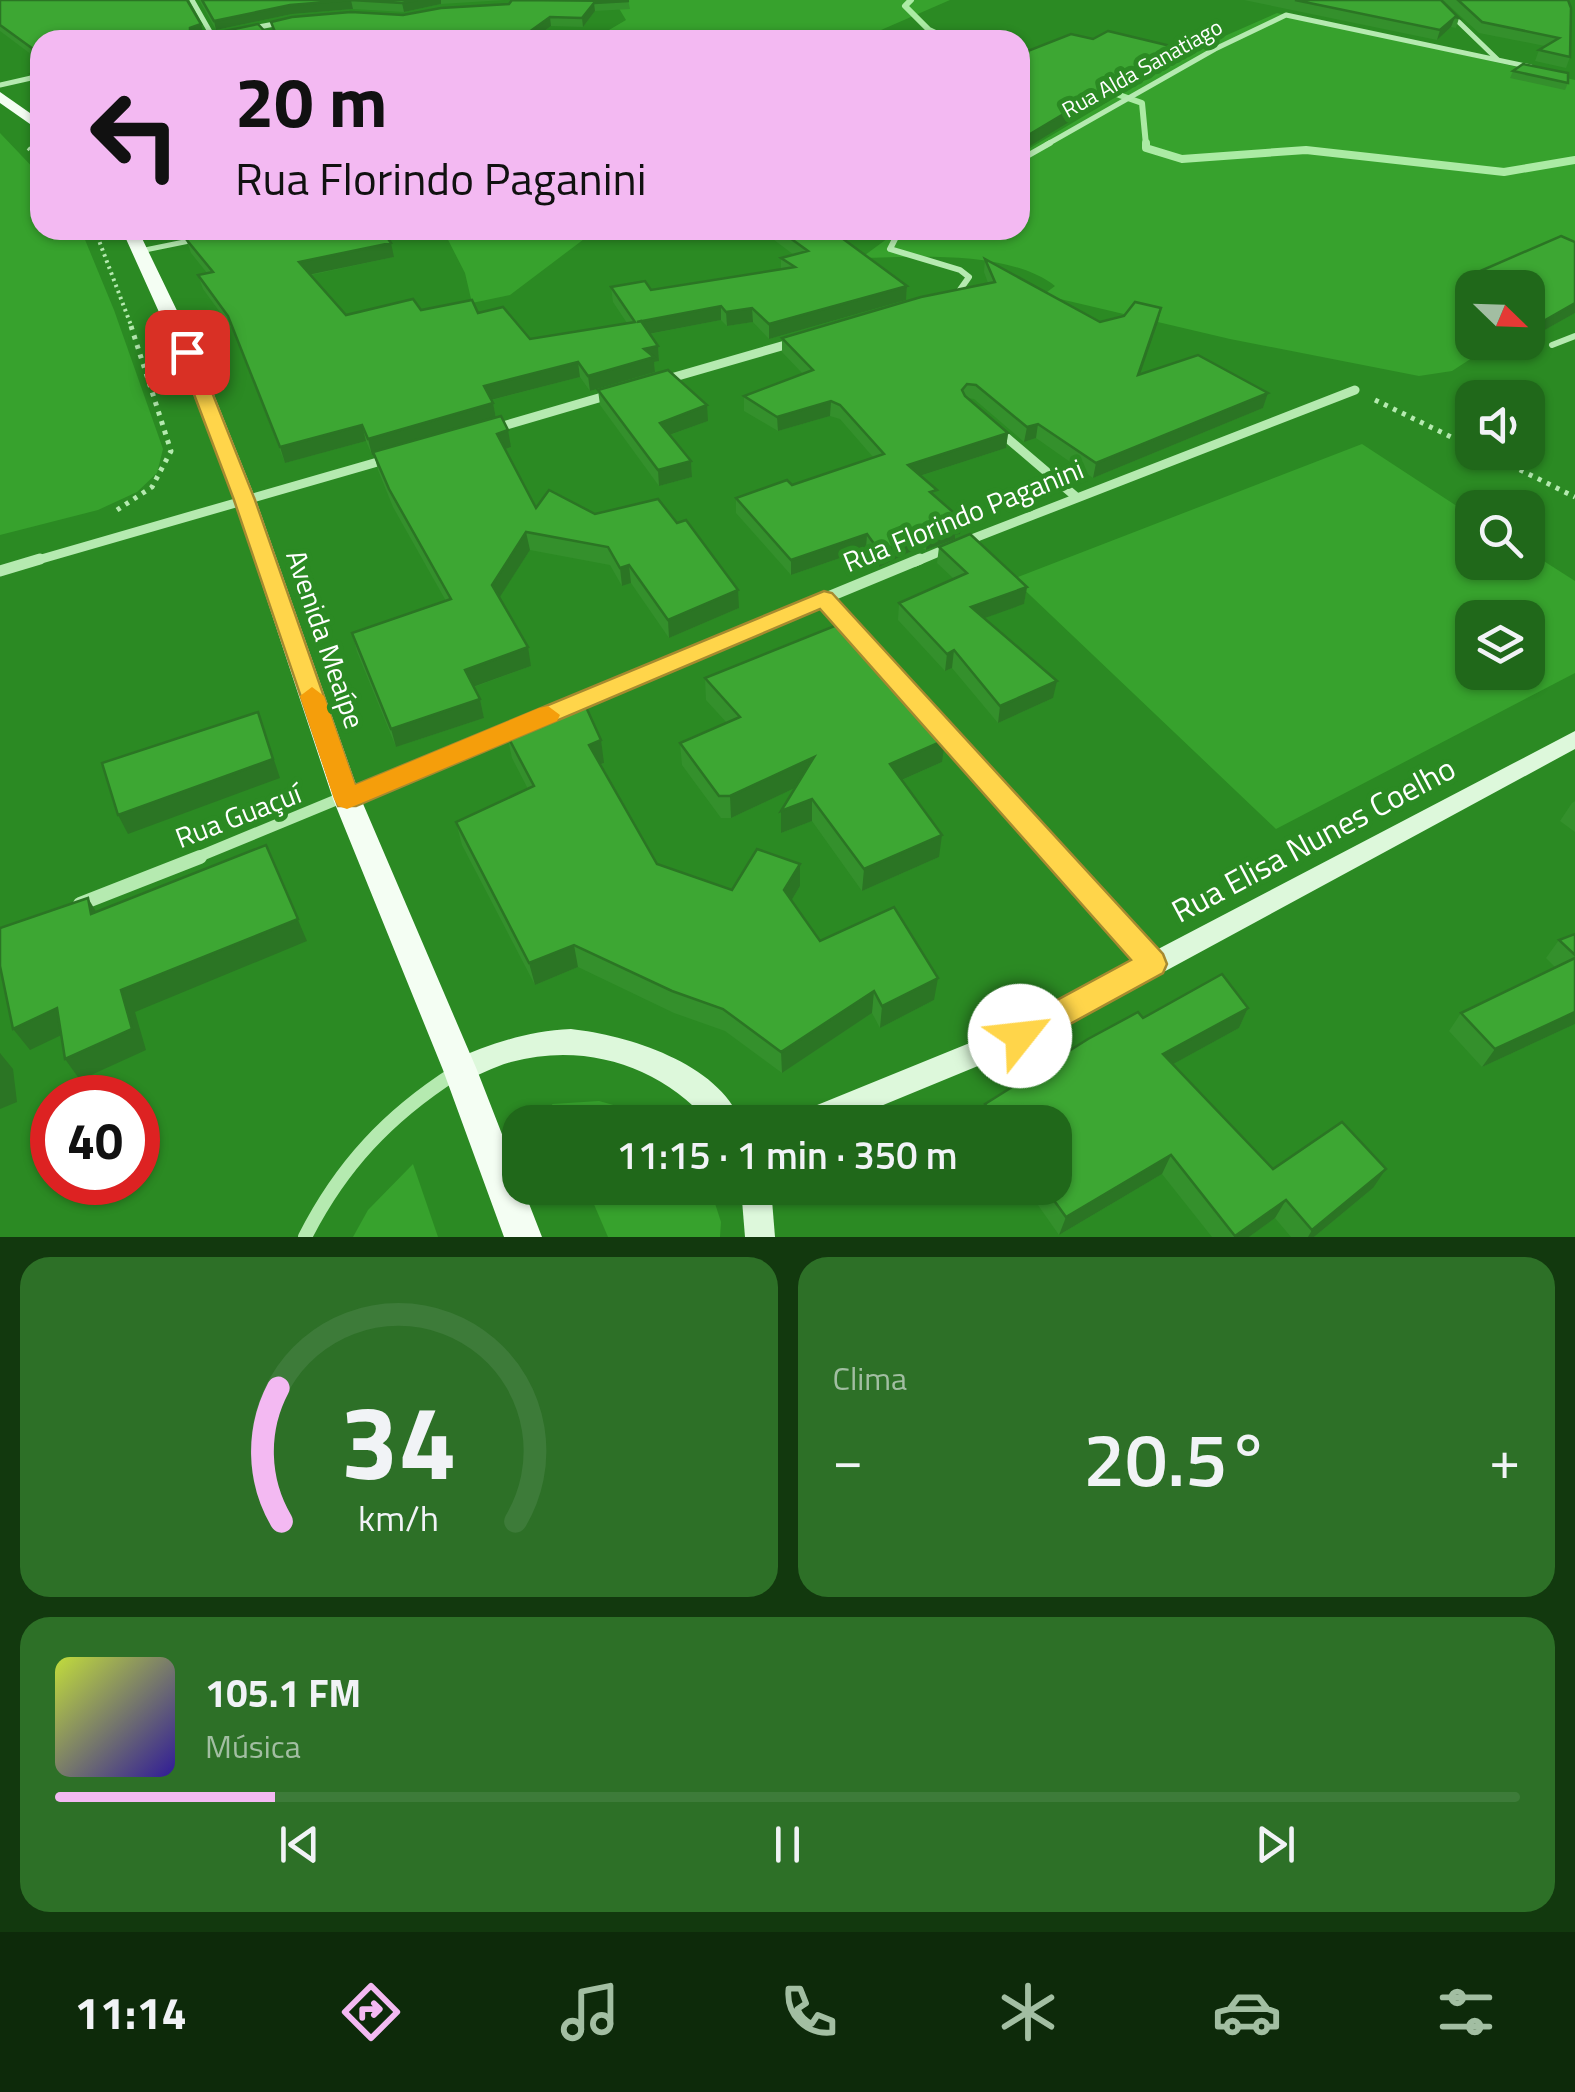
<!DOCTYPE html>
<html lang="pt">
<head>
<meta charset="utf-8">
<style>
	:root { --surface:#20681a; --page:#2d7027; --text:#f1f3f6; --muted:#a2bea2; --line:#3d7b39; --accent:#f3b9f2 }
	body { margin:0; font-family:"Titillium Web",sans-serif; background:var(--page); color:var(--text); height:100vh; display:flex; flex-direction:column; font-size:38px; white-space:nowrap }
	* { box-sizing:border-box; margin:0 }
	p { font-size:32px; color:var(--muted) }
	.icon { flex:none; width:55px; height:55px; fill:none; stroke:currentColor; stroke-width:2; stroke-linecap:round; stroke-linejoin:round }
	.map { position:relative; height:1237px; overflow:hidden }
	.side { display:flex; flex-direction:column; gap:20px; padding:20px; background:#12390e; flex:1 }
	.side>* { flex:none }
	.hud { position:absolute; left:30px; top:30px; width:1000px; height:210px; border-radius:30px; box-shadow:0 2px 8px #0004; background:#f3b9f2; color:#111; overflow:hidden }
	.needle { width:65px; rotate:113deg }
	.tools { position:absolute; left:1455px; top:270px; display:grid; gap:20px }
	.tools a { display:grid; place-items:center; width:90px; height:90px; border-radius:20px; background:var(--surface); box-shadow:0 2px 8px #0004; font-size:50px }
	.speed { position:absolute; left:30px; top:1075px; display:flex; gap:20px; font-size:50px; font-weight:700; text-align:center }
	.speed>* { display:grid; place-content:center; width:130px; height:130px; border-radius:50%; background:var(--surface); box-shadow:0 2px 8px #0004; line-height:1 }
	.speed .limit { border:15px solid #d22; background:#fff; color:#111 }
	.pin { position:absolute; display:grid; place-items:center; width:85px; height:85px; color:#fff; margin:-42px; border-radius:20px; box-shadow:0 5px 15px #0006 }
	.me { position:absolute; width:110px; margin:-55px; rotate:61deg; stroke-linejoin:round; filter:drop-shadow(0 0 8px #0008) }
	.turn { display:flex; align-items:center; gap:35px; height:210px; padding:0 40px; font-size:45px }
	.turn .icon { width:130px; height:130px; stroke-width:2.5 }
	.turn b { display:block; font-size:70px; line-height:85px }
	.big { font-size:75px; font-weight:600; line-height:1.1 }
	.side .tile { flex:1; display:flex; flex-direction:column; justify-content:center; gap:15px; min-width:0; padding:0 35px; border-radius:30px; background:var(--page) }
	.side .dial { align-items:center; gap:0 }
	.dial svg { height:260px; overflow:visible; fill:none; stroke:var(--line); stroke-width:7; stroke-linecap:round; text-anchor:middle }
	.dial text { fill:var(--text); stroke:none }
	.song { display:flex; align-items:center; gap:30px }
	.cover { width:120px; height:120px; border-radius:15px; background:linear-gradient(135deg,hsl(70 70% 55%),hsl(250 70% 35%)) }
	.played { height:10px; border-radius:5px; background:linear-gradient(90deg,var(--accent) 15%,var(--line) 15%) }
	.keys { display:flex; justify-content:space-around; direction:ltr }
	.heat { display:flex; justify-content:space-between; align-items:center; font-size:55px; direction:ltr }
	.side .tiles { flex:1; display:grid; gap:20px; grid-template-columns:1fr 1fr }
	.tile:last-child { grid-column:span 2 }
	.trip { position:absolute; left:502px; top:1105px; width:570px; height:100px; border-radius:30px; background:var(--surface); box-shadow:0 2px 8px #0004; font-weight:600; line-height:100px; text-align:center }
	.tabs { display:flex; height:160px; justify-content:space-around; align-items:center; background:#0d2a0a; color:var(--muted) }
	.tabs .icon { width:70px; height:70px }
	.tabs .on { color:var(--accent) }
	.tabs b { font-size:45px; color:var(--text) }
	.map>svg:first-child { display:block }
	.green { fill:#37a22d; fill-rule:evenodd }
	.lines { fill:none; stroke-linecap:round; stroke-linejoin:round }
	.stream-far1 { stroke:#abeba4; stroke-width:6 }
	.stream { stroke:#abeba4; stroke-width:8 }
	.path-far1 { stroke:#b5eab0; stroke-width:4; stroke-dasharray:2.5 4; stroke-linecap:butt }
	.path { stroke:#b5eab0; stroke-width:5; stroke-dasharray:4 6; stroke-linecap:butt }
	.lane-far1 { stroke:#b5eab0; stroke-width:5 }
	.lane { stroke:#b5eab0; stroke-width:6 }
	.street-far4 { stroke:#b5eab0; stroke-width:5 }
	.street-far3 { stroke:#b5eab0; stroke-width:6 }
	.street-far2 { stroke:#b5eab0; stroke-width:9 }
	.street-far1 { stroke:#b5eab0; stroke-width:11 }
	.street { stroke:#b5eab0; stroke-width:14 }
	.secondary { fill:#ddf8db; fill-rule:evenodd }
	.primary { fill:#f4fef3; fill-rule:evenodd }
	.wall { fill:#34902c }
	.shaded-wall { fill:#2b7524 }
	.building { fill:#3da733; stroke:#2b7524; stroke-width:2.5 }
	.route { fill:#ffd54a; stroke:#a68a30; stroke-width:2.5 }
	.slow { fill:#f59e0b }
	.labels { text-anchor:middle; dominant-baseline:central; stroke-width:10; stroke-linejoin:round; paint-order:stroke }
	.far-street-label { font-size:22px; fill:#fff; stroke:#2b8a23 }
	.street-label { font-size:28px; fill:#fff; stroke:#2b8a23 }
	.near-street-label { font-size:32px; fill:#fff; stroke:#2b8a23 }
</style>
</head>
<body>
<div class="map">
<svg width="1575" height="1237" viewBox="0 0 1575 1237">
	<rect width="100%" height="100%" fill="#2b8a23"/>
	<g class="green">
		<polygon points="614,0 950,0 858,40 602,40 609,30 626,20"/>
		<path d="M1277,13L1575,80V251L1461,287L1472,304V342L1492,345L1452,371L1419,376L1230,339L1043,295L1055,286C1009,250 917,257 861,258L899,230H1020V154L1202,46Z"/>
		<polygon points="0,133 40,175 40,230 81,230 114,310 163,449 157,473 137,492 98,510 0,535"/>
		<polygon points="443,230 596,230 510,295 472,303 465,273"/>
		<path d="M1362,444L1472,516V562H1528V551L1575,581V673L1276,829L1013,579ZM1472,618H1528V672H1472Z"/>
		<polygon points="599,1101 642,1113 657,1122 560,1122 552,1104"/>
		<polygon points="413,1164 438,1237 353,1237 368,1210"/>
		<polygon points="587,1188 710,1188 721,1222 720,1237 608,1237"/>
	</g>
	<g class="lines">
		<g class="stream-far1">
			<polyline points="911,0 905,6 929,30 950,40"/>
			<polyline points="1102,89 1142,103 1146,145"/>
		</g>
		<polyline class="stream" points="1146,143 1146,148 1182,159 1306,150 1504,172 1575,160"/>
		<g class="path-far1">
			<polyline points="28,148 40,158"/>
			<polyline points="95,230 132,328"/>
		</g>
		<g class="path">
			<polyline points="1375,400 1472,447"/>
			<polyline points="1484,452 1575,497"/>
			<polyline points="117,510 152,487 171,451 131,326"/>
		</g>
		<polyline class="lane-far1" points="140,251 194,240"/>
		<polyline class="lane" points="1552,345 1575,336"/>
		<g class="street-far4">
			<polyline points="192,0 213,37"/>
			<polyline points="1436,0 1497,59"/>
			<polyline points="248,29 285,22"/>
			<polyline points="0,85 40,76"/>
			<polyline points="1046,145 1215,49 1286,15 1531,67"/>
		</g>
		<g class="street-far3">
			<polyline points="1020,160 1050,143"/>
			<polyline points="907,230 896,237 890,249 960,270 969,277 957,294"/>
		</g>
		<g class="street-far2">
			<polyline points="664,380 792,343"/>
			<polyline points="496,428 609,395"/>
			<polyline points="1000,432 1075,496"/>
			<polyline points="964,542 1355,390"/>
			<polyline points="31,562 388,459"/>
			<polyline points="915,562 948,548"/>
		</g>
		<g class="street-far1">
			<polyline points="0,571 40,559"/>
			<polyline points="824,599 1059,859"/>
			<polyline points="193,859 920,559"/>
		</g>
		<g class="street">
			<polyline points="1056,857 1152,963"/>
			<polyline points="80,904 200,857"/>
			<path d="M305,1237C341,1166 388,1116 455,1073"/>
		</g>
		<g class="secondary">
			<polygon points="1575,731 1575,749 1029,1045 842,1122 796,1122 800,1112 1009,1027"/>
			<path d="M571,1029C627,1035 719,1063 741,1122H709C659,1065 584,1042 511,1062C493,1067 477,1076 460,1083L450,1079L446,1070L450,1061C491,1044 526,1031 571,1029Z"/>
			<polygon points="741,1188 771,1188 775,1237 745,1237"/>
		</g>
		<g class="primary">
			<polygon points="0,92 40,120 40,131 0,103"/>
			<polygon points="122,230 138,230 197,352 256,500 361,799 477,1070 542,1237 504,1237 443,1070 333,799 234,500 177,352"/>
		</g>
	</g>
	<g class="wall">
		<polygon points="0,0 203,32 194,36 270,37 274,33 271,22 403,15 509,4 511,1 510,0 628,0 630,9 595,11 583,27 551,26 532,40 40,40 40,61 0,31"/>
		<polygon points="199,0 505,0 441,4 404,12 353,9 292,14 216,30"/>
		<polygon points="1244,0 1441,0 1459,18 1456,28 1451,27 1437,40"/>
		<polygon points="1443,0 1568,0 1570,57 1566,68 1535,61 1539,50 1545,46 1479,33"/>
		<polygon points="1513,71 1568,83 1565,90 1510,78"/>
		<polygon points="40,72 40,87 35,84 31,74"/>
		<polygon points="204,230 419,230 386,235 394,257 311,275 346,315 421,310 478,313 530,339 627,323 613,302 611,287 651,290 781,269 781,258 794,255 761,230 856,230 842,238 907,286 906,300 769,339 753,322 727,326 721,320 650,334 658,346 659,361 654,362 655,372 590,391 580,377 492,400 496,417 511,447 505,449 536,508 739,608 669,638 631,583 622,586 610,565 530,550 499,598 531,666 474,687 480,699 484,718 396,747 357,652 352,633 446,601 393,507 378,470 374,454 372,455 366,441 285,463 233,330 203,289 198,275 207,273 191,253 186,239 206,234"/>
		<polygon points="1561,236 1575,242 1575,313 1534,336 1528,334 1528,288 1478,288 1473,286 1478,272"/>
		<polygon points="985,259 1100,322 1161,308 1158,322 1140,374 1268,393 1263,408 1093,478 1036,438 1024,442 974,399 967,398 1008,433 1006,448 920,476 960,534 955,535 955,539 926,550 920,547 879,567 866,549 791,575 736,513 736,498 792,485 873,457 840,419 830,416 778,431 744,411 744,396 803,374 782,352 782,338 988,283 984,272"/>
		<polygon points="598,390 708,421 670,435 691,461 692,477 659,486 600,405"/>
		<polygon points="939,547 1027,587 1024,604 984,618 1053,698 998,723 952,668 945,671 898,620 899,603 954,579 937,563"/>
		<polygon points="705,678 942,762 902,780 939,857 862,891 812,821 781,833 795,788 731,818 721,818 682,765 680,743 727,723 706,700"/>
		<polygon points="507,735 604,763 601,765 657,864 732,890 800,864 800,886 791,901 820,941 934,1000 880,1028 872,1013 782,1073 725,1031 674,1013 578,967 535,985 462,845 456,822 528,789 512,758"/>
		<polygon points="1575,801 1575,832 1560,821 1572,803"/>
		<polygon points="1575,934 1575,1024 1482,1067 1449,1031 1461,1013 1555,967 1546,958 1559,940"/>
		<polygon points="1248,1008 1239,1028 1173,1064 1273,1169 1373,1188 1314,1237 1291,1237 1275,1218 1249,1237 1212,1237 1162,1174 1059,1235 1026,1188 1055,1188 1055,1122 981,1122 985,1104 1143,1018"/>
	</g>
	<g class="shaded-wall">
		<polygon points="351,0 353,9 292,14 216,30 214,21 290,5"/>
		<polygon points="417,0 441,0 441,4 404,12 402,3"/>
		<polygon points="594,3 595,11 583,27 582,18"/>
		<polygon points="550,17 551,26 532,40 518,40"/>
		<polygon points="1455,17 1451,27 1437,40 1440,30"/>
		<polygon points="201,24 203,32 192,37 192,40 190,28"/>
		<polygon points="1183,49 1181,60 1105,100 1020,152 1020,140 1107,88"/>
		<polygon points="378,230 419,230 379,236"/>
		<polygon points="831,230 856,230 831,244"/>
		<polygon points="391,243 394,257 303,276 299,262"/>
		<polygon points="907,286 906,300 769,339 769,324"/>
		<polygon points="1575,303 1575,313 1534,336 1540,323"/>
		<polygon points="721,306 721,320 638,336 637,322"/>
		<polygon points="752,308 753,322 727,326 726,312"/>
		<polygon points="1161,308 1158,322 1135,389 1138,375"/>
		<polygon points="658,346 659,361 654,362 655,372 590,391 588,376 644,349"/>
		<polygon points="578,362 580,377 487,401 484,386"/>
		<polygon points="1268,393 1263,408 1093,478 1096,463"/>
		<polygon points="831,401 830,416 778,431 777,417"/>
		<polygon points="493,403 496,418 372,455 368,439"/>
		<polygon points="707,405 708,421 661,438 660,423"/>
		<polygon points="1038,424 1036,438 1024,442 1027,427"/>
		<polygon points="362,425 366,441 285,463 280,447"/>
		<polygon points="508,430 511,447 500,451 497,434"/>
		<polygon points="1008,433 1006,448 907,480 908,465"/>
		<polygon points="691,461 692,477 659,486 658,470"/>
		<polygon points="961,519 960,534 955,535 955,539 926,550 928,535"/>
		<polygon points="526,532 530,550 496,603 492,585"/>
		<polygon points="921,532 920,547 879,567 880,552"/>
		<polygon points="867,534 866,549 791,575 791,560"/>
		<polygon points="629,565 631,583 622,586 620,568"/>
		<polygon points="1027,587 1024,604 968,624 971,607"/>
		<polygon points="738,590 739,608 669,638 668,620"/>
		<polygon points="528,647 531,666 470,688 465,670"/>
		<polygon points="954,650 952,668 945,671 947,654"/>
		<polygon points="1057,681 1053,698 998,723 1000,706"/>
		<polygon points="480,699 484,718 396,747 391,729"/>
		<polygon points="258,712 280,778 128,834 118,815"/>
		<polygon points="601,740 604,763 593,767 589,745"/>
		<polygon points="945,740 942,762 888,786 890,764"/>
		<polygon points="814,757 814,779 731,818 730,796"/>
		<polygon points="812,799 812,821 781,833 781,811"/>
		<polygon points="942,835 939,857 862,891 864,869"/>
		<polygon points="266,845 307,941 135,1012 146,1050 80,1080 65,1059 121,990"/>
		<polygon points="800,864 800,886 784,913 784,890"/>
		<polygon points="88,898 101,920 91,914"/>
		<polygon points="574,945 578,967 535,985 529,963"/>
		<polygon points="938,978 934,1000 880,1028 882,1006"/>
		<polygon points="874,991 872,1013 782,1073 781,1052"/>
		<polygon points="57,1008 72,1030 30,1050 13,1029"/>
		<polygon points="1248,1008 1239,1028 1155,1074 1163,1054"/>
		<polygon points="1575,1012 1575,1024 1482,1067 1495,1049"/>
		<polygon points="0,1053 13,1069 17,1102 0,1109"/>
		<polygon points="1171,1155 1162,1174 1059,1235 1066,1217"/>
		<polygon points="1386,1169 1373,1188 1314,1237 1308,1237 1312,1230"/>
		<polygon points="1286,1200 1275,1218 1249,1237 1234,1237"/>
	</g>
	<g class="building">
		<polygon points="0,0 187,0 201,24 190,28 190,34 196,37 258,24 270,37 275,32 271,22 292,17 351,12 403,15 441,8 509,4 512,0 629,1 594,3 582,18 550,17 518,40 40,40 40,54 0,25"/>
		<polygon points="202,0 417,0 402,3 351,0 290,5 214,21"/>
		<polygon points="1295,0 1441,0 1459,18 1455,17 1440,30"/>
		<polygon points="1458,0 1568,0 1571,8 1570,57 1539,50 1559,38 1482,22"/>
		<polygon points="1108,31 1183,49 1107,88 1020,140 1020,54 1071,34 1093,39"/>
		<polygon points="928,36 944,40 920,40"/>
		<polygon points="1523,64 1568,73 1568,83 1513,71"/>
		<polygon points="40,72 40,80 31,74"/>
		<polygon points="204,230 382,230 391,243 299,262 346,315 413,299 421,310 472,300 478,313 503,307 530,339 635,322 611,287 645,281 651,290 795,267 781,258 808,251 779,230 831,230 907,286 769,324 752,308 726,312 721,306 637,322 641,321 658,346 644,349 654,357 588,376 578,362 484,386 493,403 368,439 362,425 280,447 228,316 198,275 213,272 186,239 207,234"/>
		<polygon points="1561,236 1575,242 1575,303 1540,323 1528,318 1528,288 1489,288 1499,281 1478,272"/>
		<polygon points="985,259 1100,322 1124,316 1135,302 1161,308 1138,375 1198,355 1268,393 1096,463 1038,424 1027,427 976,385 967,384 962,390 965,396 1008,433 908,465 937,490 930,492 961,519 954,521 956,524 928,535 921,532 880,552 867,534 791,560 736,498 787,480 792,485 884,454 840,405 831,401 777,417 744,396 813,370 782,338 921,297 995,282"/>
		<polygon points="668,370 707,405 660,423 691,461 658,470 598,390"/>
		<polygon points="501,416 508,430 497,434 536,508 549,490 595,514 658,499 677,523 686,520 738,590 668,620 629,565 620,568 608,547 526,532 492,585 528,647 465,670 480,699 391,729 352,633 451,599 389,489 373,452"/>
		<polygon points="970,534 1027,587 971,607 1057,681 1000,706 954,650 947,654 899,603 967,573 939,547"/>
		<polygon points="842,623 945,740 890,764 942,835 864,869 812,799 781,811 814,757 730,796 719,796 680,743 740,717 705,678"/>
		<polygon points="586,707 601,740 589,745 657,864 732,890 757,849 800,864 784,890 820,941 894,907 938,978 882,1006 874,991 781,1052 723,1009 672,991 574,945 529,963 456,822 534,786 507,735"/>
		<polygon points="258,712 273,759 118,815 102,763"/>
		<polygon points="266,845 298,919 121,990 132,1029 65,1059 57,1008 13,1029 0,966 0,928 88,898 91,914"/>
		<polygon points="1575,934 1575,955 1559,940"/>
		<polygon points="1575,958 1575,1012 1495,1049 1461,1013"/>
		<polygon points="1222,974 1248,1008 1163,1054 1273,1169 1342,1122 1386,1169 1312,1230 1286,1200 1235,1236 1171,1155 1066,1217 1045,1188 1055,1188 1055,1122 998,1122 985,1104 1088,1039 1138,1012 1143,1018"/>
	</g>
	<polygon class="route" points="187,347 196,352 255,500 355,785 824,591 832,593 1163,954 1167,964 1163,973 1030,1046 1020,1050 1009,1046 1004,1036 1009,1026 1131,960 820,609 356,806 338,806 234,500 178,352"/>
	<polygon class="slow" points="312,687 324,696 355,785 539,708 548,706 560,715 557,721 347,809 338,806 334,799 300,696"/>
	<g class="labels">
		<g class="far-street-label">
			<text transform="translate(1142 68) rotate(-29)">Rua Alda Sanatiago</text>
		</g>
		<g class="street-label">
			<text transform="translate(963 515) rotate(-22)">Rua Florindo Paganini</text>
			<text transform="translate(326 639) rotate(71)">Avenida Meaípe</text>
			<text transform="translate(238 815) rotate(-21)">Rua Guaçuí</text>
		</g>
		<g class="near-street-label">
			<text transform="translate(1313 839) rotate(-28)">Rua Elisa Nunes Coelho</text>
		</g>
	</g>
</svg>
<div class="tools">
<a><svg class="needle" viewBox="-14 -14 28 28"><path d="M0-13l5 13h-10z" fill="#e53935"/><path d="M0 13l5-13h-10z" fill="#a2bea2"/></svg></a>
<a><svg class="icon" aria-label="sound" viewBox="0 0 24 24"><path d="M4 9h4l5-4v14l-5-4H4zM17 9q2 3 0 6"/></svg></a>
<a><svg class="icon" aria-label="search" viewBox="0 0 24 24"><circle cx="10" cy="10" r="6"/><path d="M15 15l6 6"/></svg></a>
<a><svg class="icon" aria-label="layers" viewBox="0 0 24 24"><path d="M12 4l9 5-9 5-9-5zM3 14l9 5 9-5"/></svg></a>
</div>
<div class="speed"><div class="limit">40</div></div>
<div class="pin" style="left:187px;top:352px;background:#d93025"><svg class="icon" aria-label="arrive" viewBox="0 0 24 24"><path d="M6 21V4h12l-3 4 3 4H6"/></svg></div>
<svg class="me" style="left:1020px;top:1036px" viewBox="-20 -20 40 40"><circle r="19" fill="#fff"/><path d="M0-13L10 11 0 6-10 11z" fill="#ffd54a"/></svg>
<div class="trip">11:15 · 1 min · 350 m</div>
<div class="hud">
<div class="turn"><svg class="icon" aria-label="left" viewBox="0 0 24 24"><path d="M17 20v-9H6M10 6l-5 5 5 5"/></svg><div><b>20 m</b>Rua Florindo Paganini</div></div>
</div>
</div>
<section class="side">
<div class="tiles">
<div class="tile dial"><svg viewBox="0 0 100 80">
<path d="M14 69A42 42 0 1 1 86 69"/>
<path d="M14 69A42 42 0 0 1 13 28" stroke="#f3b9f2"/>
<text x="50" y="56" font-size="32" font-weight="700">34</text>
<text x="50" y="72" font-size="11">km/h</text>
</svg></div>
<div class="tile"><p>Clima</p>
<div class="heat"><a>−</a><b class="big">20.5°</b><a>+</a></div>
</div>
<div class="tile">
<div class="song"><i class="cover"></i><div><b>105.1 FM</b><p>Música</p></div></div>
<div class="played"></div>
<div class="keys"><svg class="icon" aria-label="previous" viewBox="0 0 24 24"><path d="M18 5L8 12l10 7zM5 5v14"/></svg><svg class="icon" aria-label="pause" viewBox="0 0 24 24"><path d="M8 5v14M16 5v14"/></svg><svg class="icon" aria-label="next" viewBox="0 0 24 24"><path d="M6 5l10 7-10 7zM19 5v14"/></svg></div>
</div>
</div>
</section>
<nav class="tabs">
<b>11:14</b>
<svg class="icon on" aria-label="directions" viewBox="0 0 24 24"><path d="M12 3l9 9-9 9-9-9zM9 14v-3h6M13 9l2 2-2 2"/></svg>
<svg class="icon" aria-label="music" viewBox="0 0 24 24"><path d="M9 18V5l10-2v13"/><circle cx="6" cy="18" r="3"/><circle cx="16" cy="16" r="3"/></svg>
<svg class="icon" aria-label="phone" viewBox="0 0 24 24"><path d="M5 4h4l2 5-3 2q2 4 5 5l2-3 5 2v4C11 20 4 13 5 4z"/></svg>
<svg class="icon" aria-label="climate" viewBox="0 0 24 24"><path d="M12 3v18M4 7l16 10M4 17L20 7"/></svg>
<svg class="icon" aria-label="car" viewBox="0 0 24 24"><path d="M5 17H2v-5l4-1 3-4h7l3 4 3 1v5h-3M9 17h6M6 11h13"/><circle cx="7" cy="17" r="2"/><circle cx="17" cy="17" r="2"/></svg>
<svg class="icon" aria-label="filters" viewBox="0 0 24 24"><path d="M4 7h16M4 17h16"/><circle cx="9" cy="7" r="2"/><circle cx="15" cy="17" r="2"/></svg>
</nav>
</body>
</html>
